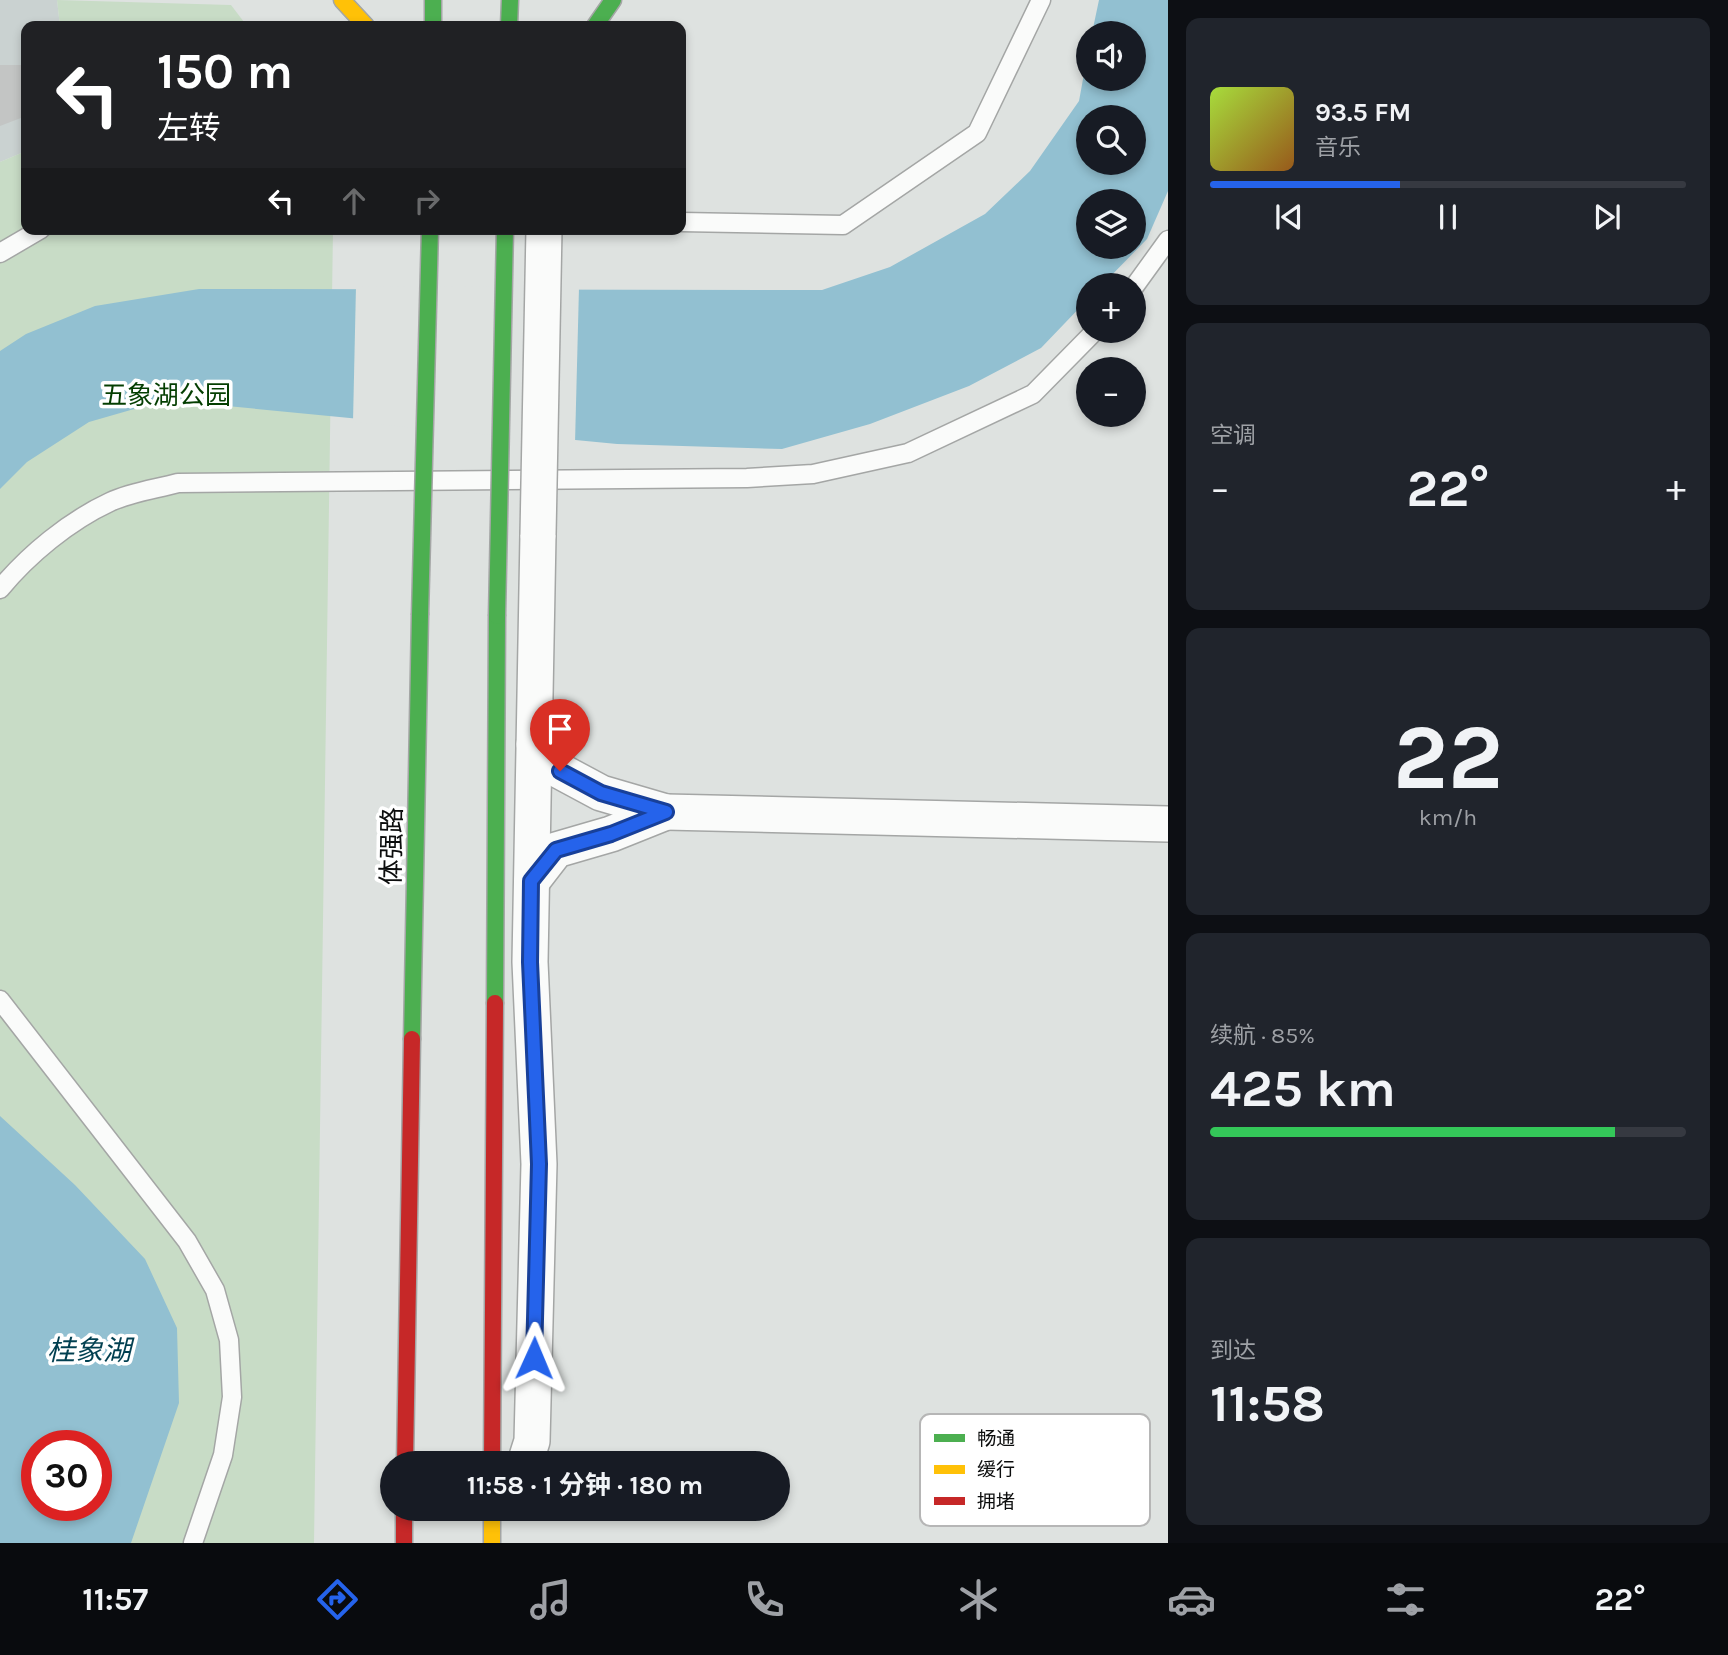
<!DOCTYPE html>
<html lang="zh">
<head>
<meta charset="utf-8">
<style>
	:root { --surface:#171b24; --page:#20242c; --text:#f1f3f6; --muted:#9ea1a6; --line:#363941; --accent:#2563eb }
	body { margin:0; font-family:Karla,"Noto Sans SC",sans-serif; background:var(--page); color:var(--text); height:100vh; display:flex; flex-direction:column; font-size:26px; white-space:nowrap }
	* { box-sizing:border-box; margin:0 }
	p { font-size:23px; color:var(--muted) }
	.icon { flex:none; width:38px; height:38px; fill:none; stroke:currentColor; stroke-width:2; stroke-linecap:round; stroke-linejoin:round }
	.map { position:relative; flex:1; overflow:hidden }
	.side { display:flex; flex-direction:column; gap:18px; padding:18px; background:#0d0f14; width:560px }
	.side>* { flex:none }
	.banner { position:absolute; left:21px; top:21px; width:665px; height:214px; border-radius:14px; box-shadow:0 4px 10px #0003; background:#202124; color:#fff; overflow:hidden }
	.fabs { position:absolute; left:1076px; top:21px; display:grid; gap:14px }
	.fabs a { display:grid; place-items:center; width:70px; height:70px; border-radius:50%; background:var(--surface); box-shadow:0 4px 10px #0003; font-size:35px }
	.speed { position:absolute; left:21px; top:1430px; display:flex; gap:14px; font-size:35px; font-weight:700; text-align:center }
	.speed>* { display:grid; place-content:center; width:91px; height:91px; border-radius:50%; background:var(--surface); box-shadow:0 4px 10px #0003; line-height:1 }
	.speed .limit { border:10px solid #d22; background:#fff; color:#111 }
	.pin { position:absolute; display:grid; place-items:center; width:60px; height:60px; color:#fff; margin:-72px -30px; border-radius:50% 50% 50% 0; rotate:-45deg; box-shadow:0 0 7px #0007 }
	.pin .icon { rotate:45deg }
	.me { position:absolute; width:77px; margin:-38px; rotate:1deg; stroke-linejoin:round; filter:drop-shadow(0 0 5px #0008) }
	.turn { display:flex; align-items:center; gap:24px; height:147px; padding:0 21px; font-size:32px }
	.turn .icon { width:91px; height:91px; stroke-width:2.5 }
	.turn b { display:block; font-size:49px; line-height:60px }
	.lanes { display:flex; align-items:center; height:66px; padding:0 21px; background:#0003; justify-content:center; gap:35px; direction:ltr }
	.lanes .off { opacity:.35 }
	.big { font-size:52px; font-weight:700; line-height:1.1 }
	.side .tile { flex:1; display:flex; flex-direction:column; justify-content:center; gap:10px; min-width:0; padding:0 24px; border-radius:14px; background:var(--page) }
	.side .dial { align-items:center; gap:0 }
	.dial b { font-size:91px; line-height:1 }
	.song { display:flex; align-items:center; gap:21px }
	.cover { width:84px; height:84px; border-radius:10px; background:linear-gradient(135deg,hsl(80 70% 55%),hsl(30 70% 35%)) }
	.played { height:7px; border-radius:4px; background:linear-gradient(90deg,var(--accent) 40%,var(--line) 40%) }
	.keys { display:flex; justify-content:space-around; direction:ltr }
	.heat { display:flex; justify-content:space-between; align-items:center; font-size:38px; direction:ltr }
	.charge { height:10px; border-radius:5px; background:linear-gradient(90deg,#34c759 85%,var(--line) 0) }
	.trip { position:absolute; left:380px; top:1451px; width:410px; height:70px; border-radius:35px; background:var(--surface); box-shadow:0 4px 10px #0003; font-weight:700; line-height:70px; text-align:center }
	.tab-bar { display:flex; height:112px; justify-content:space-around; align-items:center; background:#090b0e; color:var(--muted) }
	.tab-bar .icon { width:49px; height:49px }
	.tab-bar .current { color:var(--accent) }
	.tab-bar b { font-size:32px; color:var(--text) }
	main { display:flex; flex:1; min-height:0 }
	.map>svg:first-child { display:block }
	.built { fill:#cad2d1 }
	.green { fill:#c8dcc6; fill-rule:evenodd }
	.water { fill:#92c0d1; fill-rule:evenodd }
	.pier { fill:#dee2e0 }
	.building { fill:#c3c5c4 }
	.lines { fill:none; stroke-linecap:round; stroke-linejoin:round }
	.lane-casing { stroke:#a4a6a5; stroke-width:21 }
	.street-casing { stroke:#a4a6a5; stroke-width:38 }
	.fast-casing { stroke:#a4a6a5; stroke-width:19 }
	.slow-casing { stroke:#a4a6a5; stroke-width:19 }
	.jam-casing { stroke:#a4a6a5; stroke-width:19 }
	.lane { stroke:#fafbfa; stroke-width:18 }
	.street { stroke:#fafbfa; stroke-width:35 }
	.fast { stroke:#4caf50; stroke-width:16 }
	.slow { stroke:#ffc107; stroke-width:16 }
	.jam { stroke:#c62828; stroke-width:16 }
	.street-bridge-casing { stroke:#a4a6a5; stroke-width:38; stroke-linecap:butt }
	.fast-bridge-casing { stroke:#a4a6a5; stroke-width:19; stroke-linecap:butt }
	.street-bridge { stroke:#fafbfa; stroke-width:35 }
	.fast-bridge { stroke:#4caf50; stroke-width:16 }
	.route-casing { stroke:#184099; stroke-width:18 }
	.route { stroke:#2563eb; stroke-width:12 }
	.labels { text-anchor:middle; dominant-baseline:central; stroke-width:7; stroke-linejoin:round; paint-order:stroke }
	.park-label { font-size:26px; fill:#043e01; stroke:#fff }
	.street-label { font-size:26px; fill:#0c0d0d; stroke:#fff }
	.water-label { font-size:28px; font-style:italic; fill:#013f50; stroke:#fff }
	.key { fill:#fff; stroke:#b6b6b6; stroke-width:2 }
	.key-label { font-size:19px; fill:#0c0d0d }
</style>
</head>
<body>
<main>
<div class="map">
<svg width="1168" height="1543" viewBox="0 0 1168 1543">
	<rect width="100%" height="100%" fill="#dee2e0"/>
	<polygon class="built" points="0,0 57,0 60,26 26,26 26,151 0,162"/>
	<g class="green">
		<polygon points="57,0 231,5 247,26 60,26"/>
		<path d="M26,151V229H333L314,1543H0V162ZM37,1446H96V1505H37Z"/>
	</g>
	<g class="water">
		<path d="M1099,0H1168V191L1147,239L1102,285H1088V299L1041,348L969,386L870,424L782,449L617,444L227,406L155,403L89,422L27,462L0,489V351L26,334L95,306L199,289L822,290L890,267L985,214L1030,171L1079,101L1088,52V79H1134V33H1092ZM1088,117H1134V163H1088ZM1088,201H1134V247H1088Z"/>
		<path d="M0,1116L75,1185L145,1259L177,1328L179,1403L131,1543H0ZM37,1446H96V1505H37Z"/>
	</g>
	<polygon class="pier" points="356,286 579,287 575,443 353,422"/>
	<polygon class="building" points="0,65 26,65 26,116 0,126"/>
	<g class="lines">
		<g class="lane-casing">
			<g id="lane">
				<polyline points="681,222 843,225 977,133 1041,0"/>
				<polyline points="0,253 41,229"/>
				<polyline points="1134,287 1168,240"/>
				<path d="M0,589C28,555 69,521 110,502C131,492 156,489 178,483L747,478L813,474L908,453L1033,394L1095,331"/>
				<polyline points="0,1000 187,1241 215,1290 229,1340 232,1397 223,1455 193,1543"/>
			</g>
		</g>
		<g class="street-casing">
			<g id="street">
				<polyline points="666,812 1168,824"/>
				<polyline points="532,881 556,850 611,834 666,812 601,793 560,771 534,744"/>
				<polyline points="525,1463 532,1441 539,1164 530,962 538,535"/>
			</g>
		</g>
		<g class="fast-casing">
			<g id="fast">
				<polyline points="433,0 433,26"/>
				<polyline points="509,26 510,0"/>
				<polyline points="595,26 613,0"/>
				<polyline points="495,1003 497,616"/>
				<polyline points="412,1039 420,615"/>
			</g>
		</g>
		<g class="slow-casing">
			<g id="slow">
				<polyline points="342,0 366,26"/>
				<polyline points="492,1508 492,1543"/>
			</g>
		</g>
		<g class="jam-casing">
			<g id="jam">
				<polyline points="405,1463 412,1039"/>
				<polyline points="492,1463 495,1003"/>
				<polyline points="404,1508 404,1543"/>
			</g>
		</g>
		<use href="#lane" class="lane"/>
		<use href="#street" class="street"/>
		<use href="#fast" class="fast"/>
		<use href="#slow" class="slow"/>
		<use href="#jam" class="jam"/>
		<g class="street-bridge-casing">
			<polyline id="street-bridge" points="538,535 544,229"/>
		</g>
		<g class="fast-bridge-casing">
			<g id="fast-bridge">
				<polyline points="420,615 430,229"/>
				<polyline points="497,616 505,229"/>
			</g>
		</g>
		<use href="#street-bridge" class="street-bridge"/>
		<use href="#fast-bridge" class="fast-bridge"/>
	</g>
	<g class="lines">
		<g class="route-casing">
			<polyline id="route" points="534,1358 539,1164 530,962 531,881 556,850 611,834 666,812 601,793 560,771"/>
		</g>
		<use href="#route" class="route"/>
	</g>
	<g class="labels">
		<g class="park-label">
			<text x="166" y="395">五象湖公园</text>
		</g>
		<g class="street-label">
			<text transform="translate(392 846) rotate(-89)">体强路</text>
		</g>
		<g class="water-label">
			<text x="89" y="1350">桂象湖</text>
		</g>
	</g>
	<rect x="920" y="1414" width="230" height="112" rx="10" class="key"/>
	<rect x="934" y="1434" width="31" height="8" fill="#4caf50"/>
	<rect x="934" y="1465" width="31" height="9" fill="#ffc107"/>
	<rect x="934" y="1497" width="31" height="8" fill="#c62828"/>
	<g class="key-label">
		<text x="977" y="1445">畅通</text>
		<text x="977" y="1476">缓行</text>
		<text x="977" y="1508">拥堵</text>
	</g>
</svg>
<div class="fabs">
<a><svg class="icon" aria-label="sound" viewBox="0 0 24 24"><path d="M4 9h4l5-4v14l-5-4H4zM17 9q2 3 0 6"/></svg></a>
<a><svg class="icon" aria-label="search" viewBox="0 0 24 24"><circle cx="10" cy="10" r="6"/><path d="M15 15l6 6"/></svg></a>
<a><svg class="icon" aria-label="layers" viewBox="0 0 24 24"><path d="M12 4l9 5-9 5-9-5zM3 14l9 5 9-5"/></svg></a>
<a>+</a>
<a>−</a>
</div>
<div class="speed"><div class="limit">30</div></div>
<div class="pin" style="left:560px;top:771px;background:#d93025"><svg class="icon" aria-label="arrive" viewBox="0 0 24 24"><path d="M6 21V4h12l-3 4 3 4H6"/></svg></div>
<svg class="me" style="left:534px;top:1358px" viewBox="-20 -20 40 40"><path d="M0-17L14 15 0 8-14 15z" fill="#2563eb" stroke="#fff" stroke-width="4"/></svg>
<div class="trip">11:58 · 1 分钟 · 180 m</div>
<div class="banner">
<div class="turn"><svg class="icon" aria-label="left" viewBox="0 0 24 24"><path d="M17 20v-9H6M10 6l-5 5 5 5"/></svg><div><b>150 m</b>左转</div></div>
<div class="lanes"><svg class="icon" aria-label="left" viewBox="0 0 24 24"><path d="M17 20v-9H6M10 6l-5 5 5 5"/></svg><svg class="icon off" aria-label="ahead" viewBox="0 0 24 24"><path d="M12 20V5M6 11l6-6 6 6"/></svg><svg class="icon off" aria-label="right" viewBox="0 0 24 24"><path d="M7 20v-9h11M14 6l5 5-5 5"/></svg></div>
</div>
</div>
<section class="side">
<div class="tile">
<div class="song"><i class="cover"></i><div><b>93.5 FM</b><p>音乐</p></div></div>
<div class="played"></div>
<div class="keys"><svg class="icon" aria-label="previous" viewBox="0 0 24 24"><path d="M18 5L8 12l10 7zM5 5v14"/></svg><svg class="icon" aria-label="pause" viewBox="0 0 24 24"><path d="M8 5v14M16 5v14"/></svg><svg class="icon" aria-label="next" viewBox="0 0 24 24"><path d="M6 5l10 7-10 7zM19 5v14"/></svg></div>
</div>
<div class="tile"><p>空调</p>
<div class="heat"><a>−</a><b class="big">22°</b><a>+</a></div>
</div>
<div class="tile dial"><b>22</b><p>km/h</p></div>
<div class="tile"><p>续航 · 85%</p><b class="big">425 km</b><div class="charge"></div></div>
<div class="tile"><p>到达</p><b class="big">11:58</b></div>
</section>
</main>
<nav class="tab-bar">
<b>11:57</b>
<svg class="icon current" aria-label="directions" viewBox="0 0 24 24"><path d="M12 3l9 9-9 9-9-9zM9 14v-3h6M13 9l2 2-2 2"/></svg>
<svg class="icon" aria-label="music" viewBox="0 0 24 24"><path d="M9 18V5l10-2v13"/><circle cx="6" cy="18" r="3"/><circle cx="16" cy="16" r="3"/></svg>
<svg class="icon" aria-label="phone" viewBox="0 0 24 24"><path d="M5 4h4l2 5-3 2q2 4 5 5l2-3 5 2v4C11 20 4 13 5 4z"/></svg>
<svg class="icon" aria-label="climate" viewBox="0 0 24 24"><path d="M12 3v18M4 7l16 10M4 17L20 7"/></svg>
<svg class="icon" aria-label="car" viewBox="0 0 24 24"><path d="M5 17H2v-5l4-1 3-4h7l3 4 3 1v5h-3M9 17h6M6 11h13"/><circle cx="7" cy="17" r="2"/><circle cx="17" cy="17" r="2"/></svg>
<svg class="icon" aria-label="filters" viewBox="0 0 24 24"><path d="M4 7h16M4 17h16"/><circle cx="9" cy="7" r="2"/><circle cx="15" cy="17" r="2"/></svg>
<b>22°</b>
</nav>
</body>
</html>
